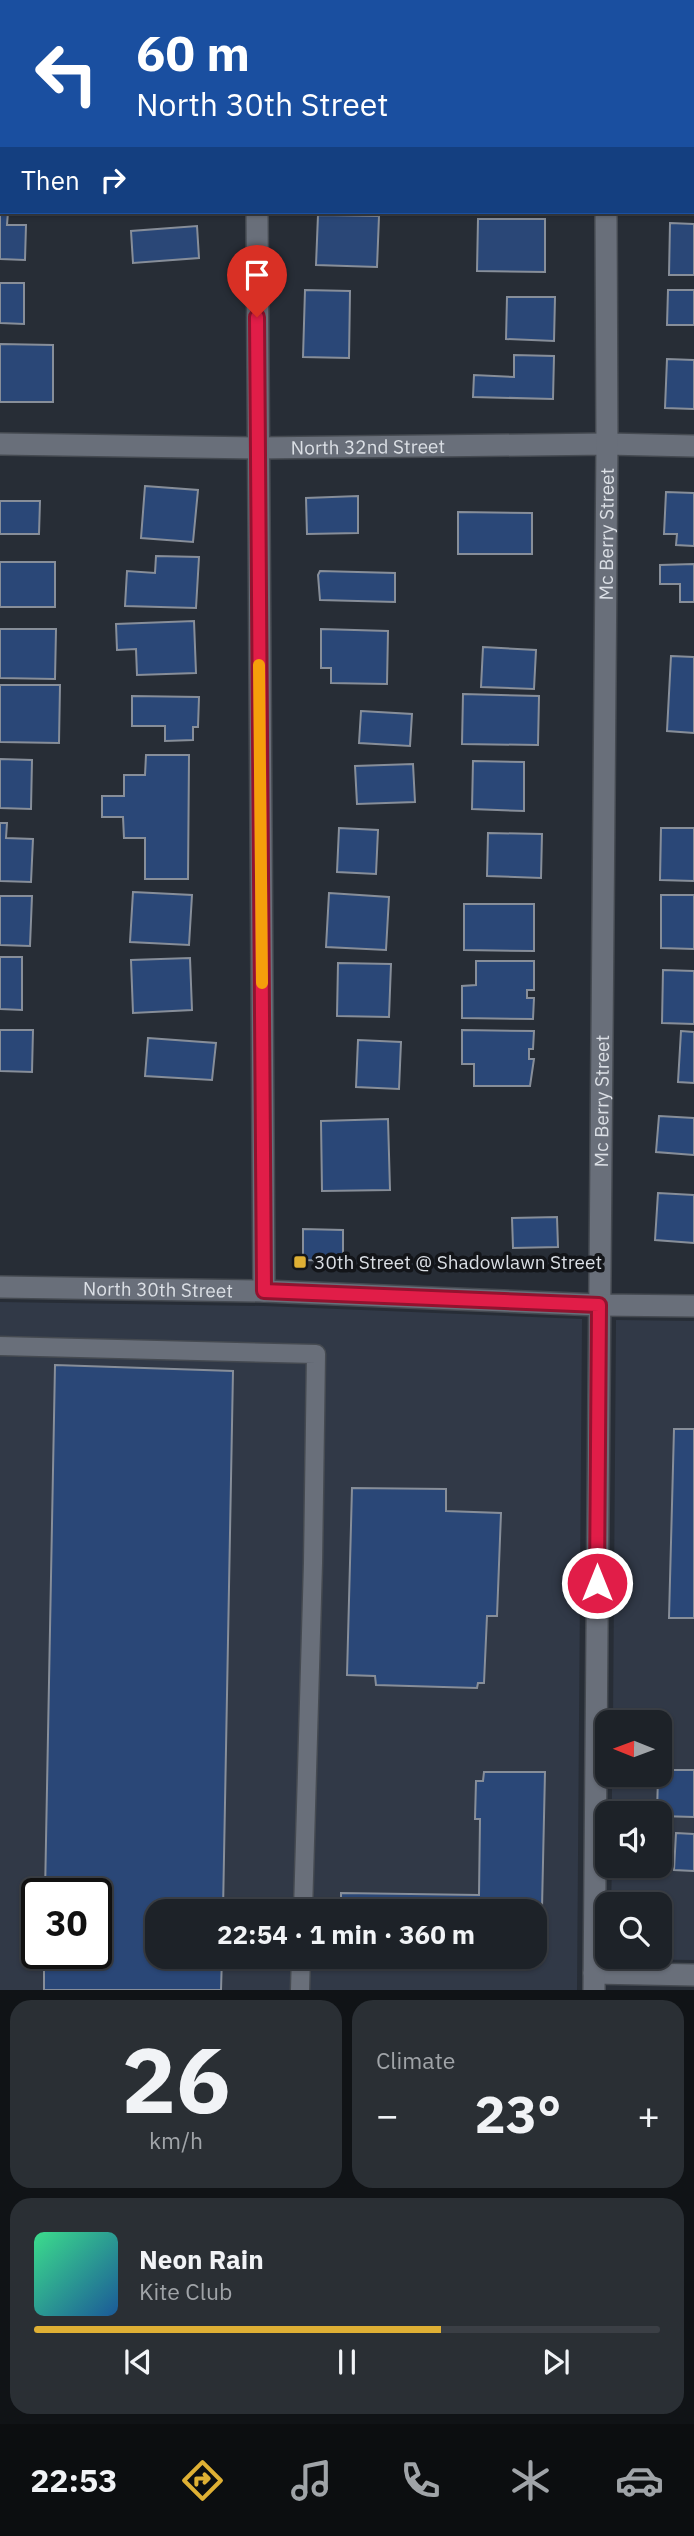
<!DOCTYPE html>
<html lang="en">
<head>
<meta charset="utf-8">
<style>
	:root { --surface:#1d2228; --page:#2a2f34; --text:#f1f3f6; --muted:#a0a4a8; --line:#3b3f45; --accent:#dfb034 }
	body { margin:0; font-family:"IBM Plex Sans",sans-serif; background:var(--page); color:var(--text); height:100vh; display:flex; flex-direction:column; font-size:26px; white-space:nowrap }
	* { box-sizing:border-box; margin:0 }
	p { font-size:23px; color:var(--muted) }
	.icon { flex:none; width:38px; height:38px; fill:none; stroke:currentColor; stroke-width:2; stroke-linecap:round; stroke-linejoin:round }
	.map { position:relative; height:1990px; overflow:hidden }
	.side { display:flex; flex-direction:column; gap:10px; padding:10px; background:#101316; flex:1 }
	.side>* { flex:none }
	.top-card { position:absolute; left:0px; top:0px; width:695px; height:214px; box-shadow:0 2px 5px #0004,0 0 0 2px var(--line); background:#1a4fa0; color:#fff; overflow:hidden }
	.needle { width:46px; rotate:271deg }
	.controls { position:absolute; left:595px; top:1710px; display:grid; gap:14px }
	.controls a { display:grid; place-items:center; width:77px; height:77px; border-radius:14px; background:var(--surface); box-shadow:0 2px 5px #0004,0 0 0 2px var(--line); font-size:35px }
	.speed { position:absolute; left:21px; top:1878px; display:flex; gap:14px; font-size:35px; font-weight:700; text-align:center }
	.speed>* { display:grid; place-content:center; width:91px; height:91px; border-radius:50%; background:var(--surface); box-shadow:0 2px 5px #0004,0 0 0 2px var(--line); line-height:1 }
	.speed .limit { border:4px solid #111; border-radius:10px; background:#fff; color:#111 }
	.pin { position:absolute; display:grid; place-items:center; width:60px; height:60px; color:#fff; margin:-72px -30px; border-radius:50% 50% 50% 0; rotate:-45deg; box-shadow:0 0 7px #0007 }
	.pin .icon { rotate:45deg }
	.me { position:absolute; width:77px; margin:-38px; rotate:0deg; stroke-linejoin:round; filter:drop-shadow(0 0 5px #0008) }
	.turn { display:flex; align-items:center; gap:24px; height:147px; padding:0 21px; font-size:32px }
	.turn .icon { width:91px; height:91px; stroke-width:2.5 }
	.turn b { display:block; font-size:49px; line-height:60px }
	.then { display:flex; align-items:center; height:66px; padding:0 21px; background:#0003; gap:14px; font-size:26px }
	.big { font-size:52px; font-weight:700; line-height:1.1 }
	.side .card { flex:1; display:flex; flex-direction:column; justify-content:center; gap:10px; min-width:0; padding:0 24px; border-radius:21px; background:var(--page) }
	.side .dial { align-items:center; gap:0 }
	.dial b { font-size:91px; line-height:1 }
	.song { display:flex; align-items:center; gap:21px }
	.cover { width:84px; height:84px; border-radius:10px; background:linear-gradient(135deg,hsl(150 70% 55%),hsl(210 70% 35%)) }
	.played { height:7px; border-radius:4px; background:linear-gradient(90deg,var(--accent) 65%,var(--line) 65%) }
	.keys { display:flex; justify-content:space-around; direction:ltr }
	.heat { display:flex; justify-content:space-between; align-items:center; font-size:38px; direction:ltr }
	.side .tiles { flex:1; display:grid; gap:10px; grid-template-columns:1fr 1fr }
	.card:last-child { grid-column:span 2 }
	.trip { position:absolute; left:145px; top:1899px; width:402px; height:70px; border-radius:21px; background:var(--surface); box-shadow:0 2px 5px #0004,0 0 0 2px var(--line); font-weight:700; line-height:70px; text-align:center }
	.menu { display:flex; height:112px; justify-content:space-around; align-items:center; background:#0c0e10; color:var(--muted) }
	.menu .icon { width:49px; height:49px }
	.menu .current { color:var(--accent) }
	.menu b { font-size:32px; color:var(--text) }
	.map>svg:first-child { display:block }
	.built { fill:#313947; fill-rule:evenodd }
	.building { fill:#2a4777; stroke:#878e99; stroke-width:2 }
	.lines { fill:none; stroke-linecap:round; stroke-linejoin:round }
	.service-casing { stroke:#454a51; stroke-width:21 }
	.minor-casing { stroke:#454a51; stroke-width:24 }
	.tertiary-casing { stroke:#454a51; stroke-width:24 }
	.service { stroke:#696f7a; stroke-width:18 }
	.minor { stroke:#696f7a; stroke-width:21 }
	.tertiary { stroke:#696f7a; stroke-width:21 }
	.route-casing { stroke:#92132f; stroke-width:18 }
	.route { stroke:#e11d48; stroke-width:12 }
	.slow { stroke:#f59e0b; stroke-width:12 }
	.poi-dot { fill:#dfb034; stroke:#131519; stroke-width:2.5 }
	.labels { text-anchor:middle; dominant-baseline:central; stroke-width:7; stroke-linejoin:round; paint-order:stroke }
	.street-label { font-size:19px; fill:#dbdfe5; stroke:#131519 }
	.poi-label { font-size:19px; fill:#dbdfe5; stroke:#131519; text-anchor:start }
</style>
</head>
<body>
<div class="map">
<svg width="694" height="1990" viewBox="0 0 694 1990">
	<rect width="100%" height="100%" fill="#272d36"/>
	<g class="built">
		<path d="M0,1302L264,1306L582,1319L577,1990H0ZM37,1894H96V1953H37ZM158,1911H536V1956H158Z"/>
		<polygon points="616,1320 694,1321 694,1960 611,1959 611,1956 660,1956 660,1904 611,1904 612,1866 660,1866 660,1813 612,1813 612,1775 660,1774 660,1722 613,1722"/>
	</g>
	<g class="building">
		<polygon points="0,0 51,0 51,2 2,2 0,47"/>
		<rect x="106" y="0" width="82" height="2"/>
		<rect x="477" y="0" width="73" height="2"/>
		<polygon points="0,212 8,212 7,225 26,225 25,260 0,259"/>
		<polygon points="318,215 379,216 377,267 316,265"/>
		<polygon points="478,219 545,219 545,272 477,271"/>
		<polygon points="670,223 694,224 694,275 669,275"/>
		<polygon points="197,226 199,258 133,263 131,231"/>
		<polygon points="0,283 24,283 24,324 0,323"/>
		<polygon points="305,290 350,291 349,358 303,357"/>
		<polygon points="668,290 694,290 694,325 667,325"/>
		<polygon points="507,297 555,297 554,341 506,339"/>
		<polygon points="0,344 53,345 53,402 0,402"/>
		<polygon points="514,355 554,356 553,399 473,397 474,375 514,377"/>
		<polygon points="667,359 694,360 694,409 665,408"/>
		<polygon points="145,486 198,490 193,542 141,538"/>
		<polygon points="666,492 694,493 694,546 676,545 677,534 664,534"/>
		<polygon points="358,496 358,533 307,534 306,498"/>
		<polygon points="0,501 40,501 39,534 0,534"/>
		<polygon points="458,512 532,513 532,554 458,554"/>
		<polygon points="156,556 199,557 196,608 125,606 127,571 155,573"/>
		<rect x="0" y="562" width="55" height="45"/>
		<polygon points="694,564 694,602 680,602 680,584 660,584 660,565"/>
		<polygon points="320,571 395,573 395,602 320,600 318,575"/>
		<polygon points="194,621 196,673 137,675 136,649 117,650 116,624"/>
		<polygon points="0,629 56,629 55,679 0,678"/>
		<polygon points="321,629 388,631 387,684 331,683 331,668 321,668"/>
		<polygon points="483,647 536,650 534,689 481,687"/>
		<polygon points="671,656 694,657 694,733 667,731"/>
		<polygon points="0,685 60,685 59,743 0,742"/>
		<polygon points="463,694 539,696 538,745 462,744"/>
		<polygon points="132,696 199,697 198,727 193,727 193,740 165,741 165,726 132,726"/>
		<polygon points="361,711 412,714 410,746 359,743"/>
		<polygon points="146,755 189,755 188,879 145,879 145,838 124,838 123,817 102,817 102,796 124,796 124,775 145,775"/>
		<polygon points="0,759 32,760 31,809 0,808"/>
		<polygon points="473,761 524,762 524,811 472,809"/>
		<polygon points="413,764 415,802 357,804 355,766"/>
		<polygon points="0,823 7,823 6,838 33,839 31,882 0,881"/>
		<polygon points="339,828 378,830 376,874 337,872"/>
		<polygon points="661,828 694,828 694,881 660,880"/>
		<polygon points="488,833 542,834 541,878 487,876"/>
		<polygon points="133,892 192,895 189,945 130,942"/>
		<polygon points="329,893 389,897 386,950 326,947"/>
		<polygon points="661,895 694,895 694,949 661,948"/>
		<polygon points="0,896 32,896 30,946 0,945"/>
		<polygon points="464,904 534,904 534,951 464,950"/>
		<polygon points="0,957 22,957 22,1010 0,1009"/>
		<polygon points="190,958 192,1010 133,1013 131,960"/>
		<polygon points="476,961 534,961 534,990 527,990 527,998 534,998 533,1019 462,1018 462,986 476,985"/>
		<polygon points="338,963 391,964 389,1017 337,1016"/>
		<polygon points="663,970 694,971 694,1024 662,1023"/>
		<polygon points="0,1030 33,1030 32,1072 0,1071"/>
		<polygon points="462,1030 534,1031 533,1049 529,1049 529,1059 534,1059 530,1086 474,1086 474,1064 462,1064"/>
		<polygon points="681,1031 694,1032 694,1083 678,1082"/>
		<polygon points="148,1038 216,1043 212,1080 145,1076"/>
		<polygon points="358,1040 401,1042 399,1089 356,1087"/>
		<polygon points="659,1116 694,1118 694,1155 656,1152"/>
		<polygon points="388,1119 390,1190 322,1191 321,1121"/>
		<polygon points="658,1193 694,1195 694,1243 655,1240"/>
		<polygon points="557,1217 558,1247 513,1248 512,1218"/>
		<polygon points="303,1229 343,1230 343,1261 303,1260"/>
		<polygon points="55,1365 233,1371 223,1911 158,1911 158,1956 222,1956 221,1990 44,1990 44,1953 96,1953 96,1894 45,1894"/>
		<polygon points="674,1429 694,1429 694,1618 669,1618"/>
		<polygon points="352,1488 446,1489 446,1511 501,1513 497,1616 487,1616 484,1683 478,1683 477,1688 376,1685 375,1676 347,1675"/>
		<polygon points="669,1770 694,1770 694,1817 660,1816 660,1813 657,1813 658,1777 669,1778"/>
		<polygon points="484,1772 545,1772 541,1953 536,1953 536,1911 341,1911 341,1893 479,1895 480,1819 475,1819 476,1781 483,1781"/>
		<polygon points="676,1833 694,1834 694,1871 674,1870"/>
	</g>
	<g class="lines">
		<g class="service-casing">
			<g id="service">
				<polyline points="0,1346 316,1354 313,1563 303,1911"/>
				<polyline points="300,1990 301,1956"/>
			</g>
		</g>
		<g class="minor-casing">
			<g id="minor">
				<polyline points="257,0 257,2"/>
				<polyline points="604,0 604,2"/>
				<polyline points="257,212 264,1291"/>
				<path id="s1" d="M0,444L257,448L607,444L694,446"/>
				<polyline points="594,1973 694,1975"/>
				<path id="s2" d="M594,1990L607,444L606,212"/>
			</g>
		</g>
		<g class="tertiary-casing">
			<g id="tertiary">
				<path id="s3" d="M0,1287L264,1291L599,1305L694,1306"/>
			</g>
		</g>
		<use href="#service" class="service"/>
		<use href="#minor" class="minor"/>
		<use href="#tertiary" class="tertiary"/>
	</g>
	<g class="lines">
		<g class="route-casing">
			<polyline id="route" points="257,317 264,1291 599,1305 597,1583"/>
		</g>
		<use href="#route" class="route"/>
		<polyline class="slow" points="259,665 262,983"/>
	</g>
	<rect class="poi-dot" x="293" y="1255" width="14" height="14" rx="3.5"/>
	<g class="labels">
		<g class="street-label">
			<text stroke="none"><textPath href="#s1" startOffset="368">North 32nd Street</textPath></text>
			<text stroke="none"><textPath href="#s2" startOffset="1456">Mc Berry Street</textPath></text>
			<text stroke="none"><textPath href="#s2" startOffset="889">Mc Berry Street</textPath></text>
			<text stroke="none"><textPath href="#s3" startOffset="158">North 30th Street</textPath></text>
		</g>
		<g class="poi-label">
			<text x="314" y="1262">30th Street @ Shadowlawn Street</text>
		</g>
	</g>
</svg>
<div class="controls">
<a><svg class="needle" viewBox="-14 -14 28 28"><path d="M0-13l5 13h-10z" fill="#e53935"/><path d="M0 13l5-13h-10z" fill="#a0a4a8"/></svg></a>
<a><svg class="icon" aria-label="sound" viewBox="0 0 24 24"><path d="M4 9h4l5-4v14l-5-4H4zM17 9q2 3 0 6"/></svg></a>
<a><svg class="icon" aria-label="search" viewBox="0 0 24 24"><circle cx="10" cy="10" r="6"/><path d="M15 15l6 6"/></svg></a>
</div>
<div class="speed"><div class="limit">30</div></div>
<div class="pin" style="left:257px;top:317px;background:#d93025"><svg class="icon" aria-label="arrive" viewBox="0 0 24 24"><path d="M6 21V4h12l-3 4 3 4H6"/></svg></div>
<svg class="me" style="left:597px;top:1583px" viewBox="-20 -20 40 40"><circle r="17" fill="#e11d48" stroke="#fff" stroke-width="3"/><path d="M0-11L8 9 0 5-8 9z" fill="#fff"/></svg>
<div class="trip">22:54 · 1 min · 360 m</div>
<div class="top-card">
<div class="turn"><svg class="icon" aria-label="left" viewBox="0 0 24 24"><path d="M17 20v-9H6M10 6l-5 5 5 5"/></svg><div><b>60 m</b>North 30th Street</div></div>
<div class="then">Then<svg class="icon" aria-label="right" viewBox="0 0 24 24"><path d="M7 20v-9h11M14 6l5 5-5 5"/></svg></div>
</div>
</div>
<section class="side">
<div class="tiles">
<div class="card dial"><b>26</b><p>km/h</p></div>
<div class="card"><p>Climate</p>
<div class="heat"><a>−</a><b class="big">23°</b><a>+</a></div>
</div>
<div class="card">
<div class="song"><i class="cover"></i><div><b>Neon Rain</b><p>Kite Club</p></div></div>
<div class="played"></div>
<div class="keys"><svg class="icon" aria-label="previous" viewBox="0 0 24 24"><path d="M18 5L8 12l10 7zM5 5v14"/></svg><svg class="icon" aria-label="pause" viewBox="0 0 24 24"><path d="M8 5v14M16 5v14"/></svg><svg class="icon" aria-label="next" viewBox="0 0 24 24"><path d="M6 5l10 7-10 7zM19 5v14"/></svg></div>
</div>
</div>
</section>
<nav class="menu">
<b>22:53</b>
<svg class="icon current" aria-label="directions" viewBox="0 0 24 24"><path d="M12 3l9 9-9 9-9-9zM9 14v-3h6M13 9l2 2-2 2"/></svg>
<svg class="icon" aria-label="music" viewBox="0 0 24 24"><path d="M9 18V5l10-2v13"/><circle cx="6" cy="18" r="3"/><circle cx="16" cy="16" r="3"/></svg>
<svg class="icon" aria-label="phone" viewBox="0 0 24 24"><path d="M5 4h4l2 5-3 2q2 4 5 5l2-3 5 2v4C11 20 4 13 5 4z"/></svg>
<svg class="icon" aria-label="climate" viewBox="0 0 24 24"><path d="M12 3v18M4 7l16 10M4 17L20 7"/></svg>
<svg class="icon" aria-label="car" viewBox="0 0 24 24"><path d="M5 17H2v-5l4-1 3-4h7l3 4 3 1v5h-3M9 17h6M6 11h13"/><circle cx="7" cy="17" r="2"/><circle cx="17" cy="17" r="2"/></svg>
</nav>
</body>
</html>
